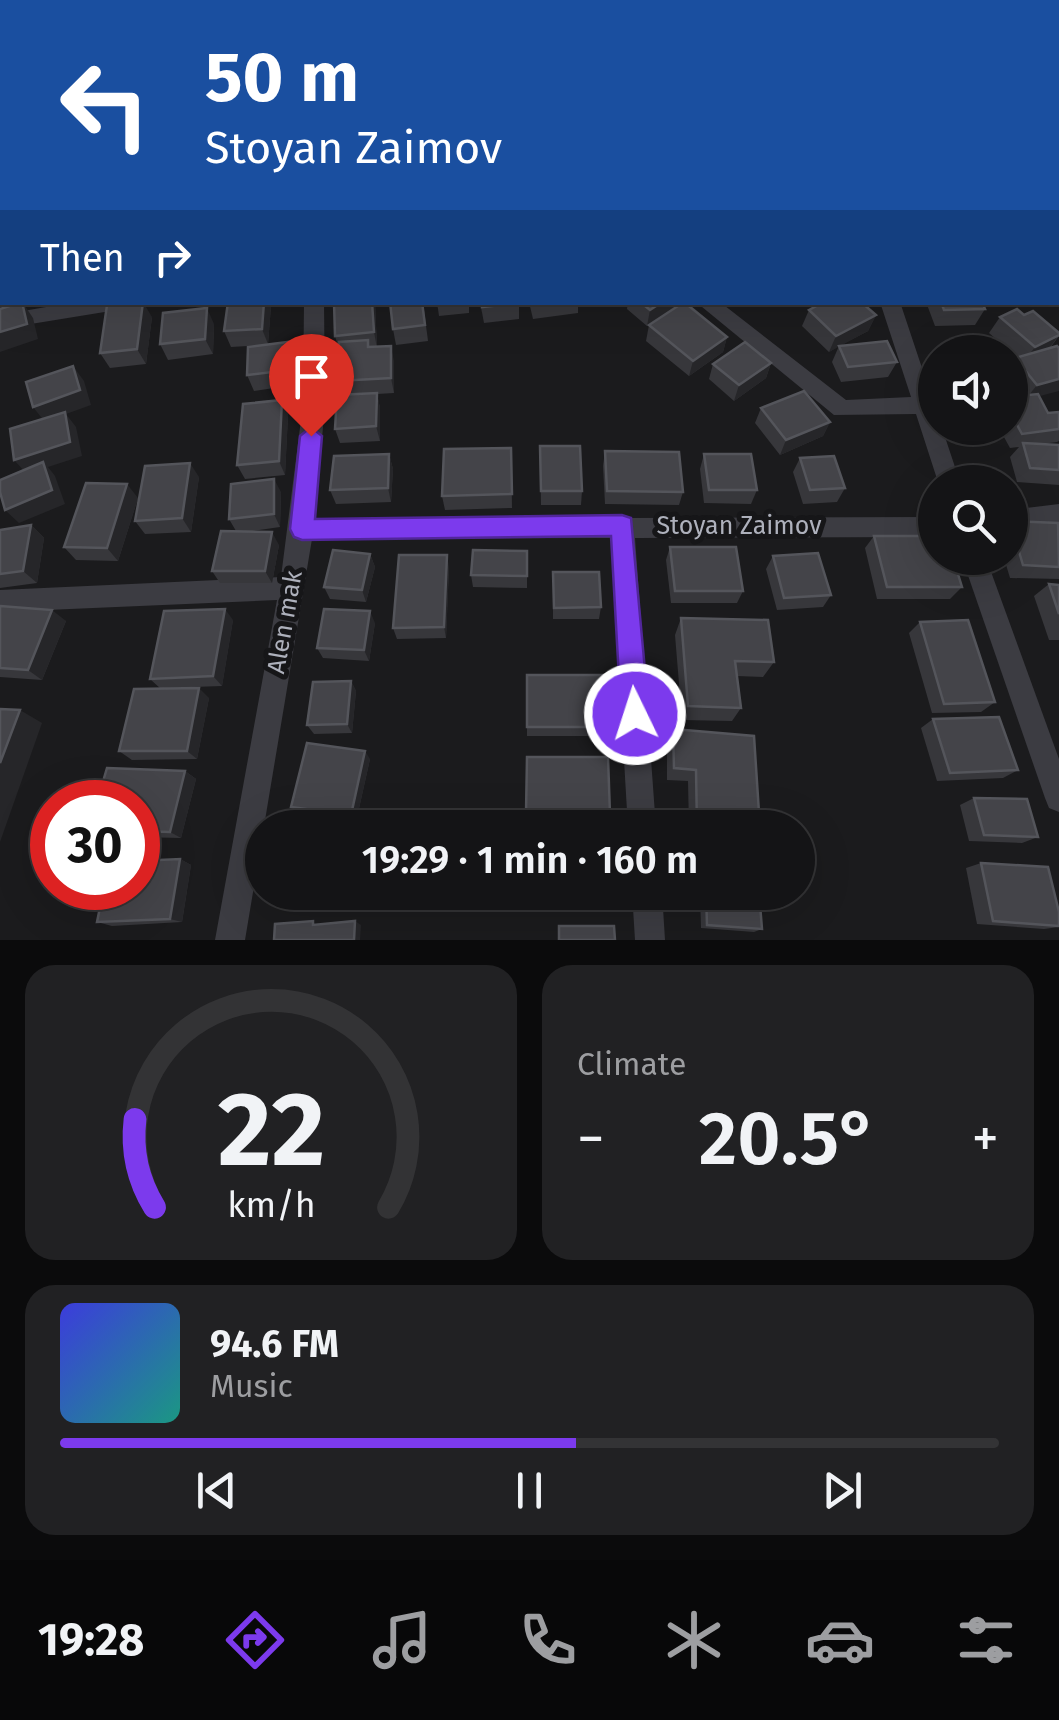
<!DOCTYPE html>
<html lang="en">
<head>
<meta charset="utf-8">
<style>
	:root { --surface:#141416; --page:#212123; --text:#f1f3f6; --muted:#9d9ea1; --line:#333335; --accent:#7c3aed }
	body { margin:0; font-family:"Fira Sans",sans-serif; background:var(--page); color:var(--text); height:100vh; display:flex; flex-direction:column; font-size:38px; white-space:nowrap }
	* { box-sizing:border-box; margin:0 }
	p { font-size:32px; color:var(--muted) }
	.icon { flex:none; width:55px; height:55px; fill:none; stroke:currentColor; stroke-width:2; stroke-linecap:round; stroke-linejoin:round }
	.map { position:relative; height:940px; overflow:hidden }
	.details { display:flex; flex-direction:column; gap:25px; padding:25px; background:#0b0b0c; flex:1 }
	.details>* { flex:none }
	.banner { position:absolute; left:0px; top:0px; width:1060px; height:305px; box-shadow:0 10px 40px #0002,0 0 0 2px var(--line); background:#1a4fa0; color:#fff; overflow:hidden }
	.controls { position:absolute; left:918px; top:335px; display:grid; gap:20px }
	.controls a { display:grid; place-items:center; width:110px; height:110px; border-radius:50%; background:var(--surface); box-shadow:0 10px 40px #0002,0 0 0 2px var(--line); font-size:50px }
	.speed { position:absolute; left:30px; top:780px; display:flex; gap:20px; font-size:50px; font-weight:700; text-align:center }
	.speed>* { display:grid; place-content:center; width:130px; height:130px; border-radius:50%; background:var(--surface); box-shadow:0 10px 40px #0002,0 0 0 2px var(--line); line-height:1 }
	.speed .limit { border:15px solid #d22; background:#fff; color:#111 }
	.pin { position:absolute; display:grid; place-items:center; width:85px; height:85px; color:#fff; margin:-102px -42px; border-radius:50% 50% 50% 0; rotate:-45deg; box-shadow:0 0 10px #0007 }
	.pin .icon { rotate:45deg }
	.me { position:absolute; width:110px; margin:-55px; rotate:356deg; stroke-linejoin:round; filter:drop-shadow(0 0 8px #0008) }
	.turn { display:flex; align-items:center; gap:35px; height:210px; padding:0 40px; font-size:45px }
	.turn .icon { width:130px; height:130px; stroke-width:2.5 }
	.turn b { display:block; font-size:70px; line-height:85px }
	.then { display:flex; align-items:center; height:95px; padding:0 40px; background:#0003; gap:20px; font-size:38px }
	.big { font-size:75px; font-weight:600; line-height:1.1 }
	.details .tile { flex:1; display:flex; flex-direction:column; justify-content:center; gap:15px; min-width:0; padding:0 35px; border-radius:30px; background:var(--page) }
	.details .dial { align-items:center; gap:0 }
	.dial svg { height:260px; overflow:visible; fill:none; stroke:var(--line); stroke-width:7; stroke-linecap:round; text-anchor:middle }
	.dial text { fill:var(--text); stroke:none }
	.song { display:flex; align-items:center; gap:30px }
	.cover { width:120px; height:120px; border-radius:15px; background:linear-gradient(135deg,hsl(240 70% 55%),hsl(170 70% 35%)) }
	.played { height:10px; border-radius:5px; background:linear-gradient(90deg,var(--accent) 55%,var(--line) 55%) }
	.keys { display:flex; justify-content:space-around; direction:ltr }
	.heat { display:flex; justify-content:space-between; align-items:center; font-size:55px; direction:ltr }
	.details .tiles { flex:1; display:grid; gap:25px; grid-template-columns:1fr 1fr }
	.tile:last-child { grid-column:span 2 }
	.trip { position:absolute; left:245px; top:810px; width:570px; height:100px; border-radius:50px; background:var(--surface); box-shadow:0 10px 40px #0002,0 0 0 2px var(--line); font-weight:600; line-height:100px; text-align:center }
	.tab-bar { display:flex; height:160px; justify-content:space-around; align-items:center; background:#080809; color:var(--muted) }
	.tab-bar .icon { width:70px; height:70px }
	.tab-bar .on { color:var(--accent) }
	.tab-bar b { font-size:45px; color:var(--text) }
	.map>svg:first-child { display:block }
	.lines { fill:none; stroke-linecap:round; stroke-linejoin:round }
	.minor { fill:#3c3c42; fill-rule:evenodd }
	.wall { fill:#37373b }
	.shaded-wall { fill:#262629 }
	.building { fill:#444449; stroke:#54555b; stroke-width:2.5 }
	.route { fill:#7c3aed; stroke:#51269a; stroke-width:2.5 }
	.labels { text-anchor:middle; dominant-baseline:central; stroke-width:10; stroke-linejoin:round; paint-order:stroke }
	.street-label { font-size:25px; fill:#aeb1bc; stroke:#161618 }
</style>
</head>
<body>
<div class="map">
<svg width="1059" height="940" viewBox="0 0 1059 940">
	<rect width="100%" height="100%" fill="#1b1b1d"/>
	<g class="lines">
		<g class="minor">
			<polygon points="607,0 621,0 622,2 608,2"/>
			<rect x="781" y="0" width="14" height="2"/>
			<polygon points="983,0 997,0 998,2 984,2"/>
			<polygon points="0,34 2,35 2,43 0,44"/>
			<rect x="1058" y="97" width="1" height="12"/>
			<rect x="0" y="126" width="2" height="10"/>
			<polygon points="75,302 133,302 123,309 0,329 0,315"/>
			<polygon points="304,302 324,302 325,404 315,519 614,518 622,515 630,518 935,517 935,537 635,538 656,828 628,828 611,538 312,539 245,940 215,940 277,600 0,612 0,590 281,577 303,404"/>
			<polygon points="696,302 720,302 846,400 911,397 880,302 900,302 935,407 935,428 942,428 960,482 938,482 916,414 834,415"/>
			<polygon points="1059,504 1059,524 1010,530 1010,510"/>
			<polygon points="962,558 986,558 1059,759 1059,812 1049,808 1045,798"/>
			<polygon points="632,892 662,892 665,940 635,940"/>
		</g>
	</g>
	<g class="wall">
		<polygon points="1059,260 1059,298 1058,296 1058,261"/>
		<polygon points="228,302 270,302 271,306 268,344 288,342 294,357 294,385 254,391 247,375 265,345 231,347 224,331"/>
		<polygon points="334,302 375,302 377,347 394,361 394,393 377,394 380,408 380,441 340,443 335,429 341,395 337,381 339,350 335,336"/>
		<polygon points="423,302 428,341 396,345 393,329"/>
		<polygon points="437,302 469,302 469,313 439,316"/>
		<polygon points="480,302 519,302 519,319 484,323"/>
		<polygon points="529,302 578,302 578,313 533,319"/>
		<polygon points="628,302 681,302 727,337 723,352 689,376 646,341 649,325 651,324 647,326 627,309"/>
		<polygon points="926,302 982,302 985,309 975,325 935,326"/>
		<polygon points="809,310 876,315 868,331 839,346 897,362 888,377 841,382 832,362 839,346 829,352 802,326"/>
		<polygon points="1024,315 1059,333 1059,336 1050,348 1039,396 1048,413 1059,412 1059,441 1057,442 1042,444 1059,445 1059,485 1017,482 1010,457 1019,447 1010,448 999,428 1010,428 1010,397 1022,396 1010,382 1010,364 1017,357 989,333 1000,317"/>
		<polygon points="152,317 146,364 110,368 100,353"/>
		<polygon points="214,324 213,354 168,360 160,344"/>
		<polygon points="771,363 766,378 734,401 709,379 713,364"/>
		<polygon points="282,400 288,415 285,475 245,479 237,465"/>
		<polygon points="761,408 830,422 823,436 780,455 755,423"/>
		<polygon points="540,446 582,491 581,505 541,505"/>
		<polygon points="511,448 512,508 445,510 442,496"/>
		<polygon points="605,451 683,492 679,505 605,504 603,466"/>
		<polygon points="389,454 393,469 391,502 336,504 330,490"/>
		<polygon points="704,454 757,490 751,504 704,503 700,469"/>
		<polygon points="800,458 845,488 837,502 803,504 793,472"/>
		<polygon points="199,477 191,532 145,534 135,521"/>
		<polygon points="281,492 280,527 245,532 279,545 272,583 220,583 212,571 236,531 229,519"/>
		<polygon points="138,498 118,561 76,560 64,547"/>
		<polygon points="1010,521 1059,525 1059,579 1010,578 1004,558 1010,558"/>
		<polygon points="31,525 44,538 37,583 0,588 0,530"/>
		<polygon points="874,536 962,587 950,599 877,599 865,548"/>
		<polygon points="670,547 743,591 737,603 671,603 666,560"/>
		<polygon points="527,551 527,588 473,587 471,575"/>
		<polygon points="370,554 375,567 366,602 330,599 324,587"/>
		<polygon points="773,556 831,595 823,607 777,610 766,569"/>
		<polygon points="449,567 446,638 397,639 393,628"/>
		<polygon points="553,572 601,607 599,619 553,619"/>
		<polygon points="1049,584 1059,585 1059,640 1049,640 1034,596"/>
		<polygon points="0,606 66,621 42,680 0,677"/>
		<polygon points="681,618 774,662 763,677 737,676 741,708 732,721 682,720 675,635"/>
		<polygon points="233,620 222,686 163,688 209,698 197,759 132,760 119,751 161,689 150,679"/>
		<polygon points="920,622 995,702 981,712 932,713 909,633"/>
		<polygon points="375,623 369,661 323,658 317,648"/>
		<polygon points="527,675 605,727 603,736 527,736"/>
		<polygon points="351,681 356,691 352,733 314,734 307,725"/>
		<polygon points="933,719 1018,770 1003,778 937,781 921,728"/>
		<polygon points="673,729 760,828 689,828 688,781 667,780 667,742"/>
		<polygon points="527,757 610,814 607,821 526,820"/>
		<polygon points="370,759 356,822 298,814 291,807"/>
		<polygon points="185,771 196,779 181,838 138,837 138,802"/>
		<polygon points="974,798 1038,837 1022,843 969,841 960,805"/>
		<polygon points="180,859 191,865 182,922 112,926 97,922"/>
		<polygon points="981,863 1059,912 1059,927 1044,929 977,924 966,868"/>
		<polygon points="361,892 359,907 288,901 280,897"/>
		<polygon points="542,892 613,900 610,905 542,905"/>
		<polygon points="700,892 759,892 762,929 754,932 701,928"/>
	</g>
	<g class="shaded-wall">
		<polygon points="96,0 139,0 139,2 97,2"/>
		<polygon points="168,0 213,0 213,2 169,2"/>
		<rect x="424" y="0" width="26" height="2"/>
		<polygon points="461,0 486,0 461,2"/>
		<polygon points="0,14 2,14 2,31 0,32"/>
		<polygon points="2,292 2,302 41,302 25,306 33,318 38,339 0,352 0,293"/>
		<polygon points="143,302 152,317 146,364 137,349"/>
		<polygon points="264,302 270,302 271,306 268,344 262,329"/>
		<polygon points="372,302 375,302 377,348 374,332"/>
		<polygon points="662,302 681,302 681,305 647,326 650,310"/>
		<polygon points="207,308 214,324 213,354 205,339"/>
		<polygon points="876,315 868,331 829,352 836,336"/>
		<polygon points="1059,335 1048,350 1023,363 1035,347"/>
		<polygon points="727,337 723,352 689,376 693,361"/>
		<polygon points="288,342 294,357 294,385 289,370"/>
		<polygon points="391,346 394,361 394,393 391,378"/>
		<polygon points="771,363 766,378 734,401 739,385"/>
		<polygon points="73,366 84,381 91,405 66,414 76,427 82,456 48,467 55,476 65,504 19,523 5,510 27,474 14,460 45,422 33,407"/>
		<polygon points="1059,379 1059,391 1025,400 1037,385"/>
		<polygon points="377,393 380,408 380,441 376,426"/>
		<polygon points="282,400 288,415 285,475 279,461"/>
		<polygon points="830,422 823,436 780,455 786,440"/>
		<polygon points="389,454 393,469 391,502 388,488"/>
		<polygon points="190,463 199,477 191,532 182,518"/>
		<polygon points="274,479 281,492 280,527 274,514"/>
		<polygon points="127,484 138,498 118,561 107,548"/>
		<polygon points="31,525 44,538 37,583 23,571"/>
		<polygon points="272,532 279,545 272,583 265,571"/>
		<polygon points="370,554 375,567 366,602 362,590"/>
		<polygon points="447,555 449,567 446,638 444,627"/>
		<polygon points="225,609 233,620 222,686 213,676"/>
		<polygon points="52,610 66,621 42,680 28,670"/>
		<polygon points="370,611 375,623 369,661 364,650"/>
		<polygon points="351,681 356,691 352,733 347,724"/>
		<polygon points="199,688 209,698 197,759 187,751"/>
		<polygon points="20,710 42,723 0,842 0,763"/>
		<polygon points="365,751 370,759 356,822 351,815"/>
		<polygon points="185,771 196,779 181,838 170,832"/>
		<polygon points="180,859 191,865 182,922 170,919"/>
		<polygon points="355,892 361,892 359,907 353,903"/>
		<polygon points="355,921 361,925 360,940 354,940"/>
	</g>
	<g class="building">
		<polygon points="0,0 23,0 23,2 2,2 2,14 0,14"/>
		<polygon points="205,0 222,0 222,2 194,2"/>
		<polygon points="370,0 397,0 398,2 370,2"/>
		<polygon points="562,0 595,0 576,2 563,2"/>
		<polygon points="644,0 662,0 664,2 633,1"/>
		<polygon points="698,0 751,0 753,2 700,2"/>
		<polygon points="978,0 981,2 958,2 956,1"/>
		<polygon points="1059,0 1059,13 1058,12 1058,2 1049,2 1048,1"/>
		<polygon points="0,181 2,181 2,199 0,200"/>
		<rect x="0" y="208" width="2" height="23"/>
		<polygon points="0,239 2,239 2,255 0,256"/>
		<polygon points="0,269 2,269 2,292 0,293"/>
		<polygon points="22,302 27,324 0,332 0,309"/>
		<polygon points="130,302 143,302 137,349 100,353 107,305"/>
		<polygon points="228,302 264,302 262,329 224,331"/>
		<polygon points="334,302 372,302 374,332 335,336"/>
		<polygon points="390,302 422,302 425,325 393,329"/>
		<polygon points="482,302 519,302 519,303 482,307"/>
		<polygon points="640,302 662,302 650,310"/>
		<polygon points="684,302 727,337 693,361 649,325"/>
		<polygon points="824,302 861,302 876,315 836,336 809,310"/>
		<polygon points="941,302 982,302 985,309 944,310"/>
		<polygon points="207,308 205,339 160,344 163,313"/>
		<polygon points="1017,309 1024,315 1033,311 1059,333 1059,335 1035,347 1000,317"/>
		<polygon points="368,340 368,347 391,346 391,378 337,381 339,342"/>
		<polygon points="887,341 897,362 848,367 839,346"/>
		<polygon points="288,342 289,370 247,375 248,347"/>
		<polygon points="745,342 771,363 739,385 713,364"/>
		<polygon points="1057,346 1059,348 1059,379 1037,385 1015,358"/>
		<polygon points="73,366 80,390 33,407 26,382"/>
		<polygon points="804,391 830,422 786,440 761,408"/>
		<polygon points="377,393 376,426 335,429 337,395"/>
		<polygon points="1038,394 1048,413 1059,412 1059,429 1022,434 1010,412 1010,397"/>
		<polygon points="282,400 279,461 237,465 243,404"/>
		<polygon points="65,412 70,442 14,460 10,429"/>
		<polygon points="1023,443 1059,445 1059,470 1030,468"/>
		<polygon points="540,446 580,446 582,491 541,491"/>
		<polygon points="511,448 512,494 442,496 444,449"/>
		<polygon points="605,451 679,452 683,492 607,491"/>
		<polygon points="389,454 388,488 330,490 334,456"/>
		<polygon points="704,454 751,454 757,490 709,490"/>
		<polygon points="834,456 845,488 810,490 800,458"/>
		<polygon points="43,462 52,490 5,510 0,492 0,480"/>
		<polygon points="190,463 182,518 135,521 145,466"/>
		<polygon points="274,479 274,514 229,519 231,484"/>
		<polygon points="86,483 127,484 107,548 64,547"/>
		<polygon points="1010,521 1058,523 1059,567 1023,565"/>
		<polygon points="31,525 23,571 0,574 0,530"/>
		<polygon points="221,531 272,532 265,571 212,571"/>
		<polygon points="874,536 935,536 935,558 953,558 962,587 887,587"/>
		<polygon points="670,547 736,547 743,591 675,591"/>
		<polygon points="333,550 370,554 362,590 324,587"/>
		<polygon points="473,550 527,551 527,576 471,575"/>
		<polygon points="818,553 831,595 784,598 773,556"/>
		<polygon points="399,555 447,555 444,627 393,628"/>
		<polygon points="553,572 599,572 601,607 554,608"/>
		<polygon points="1049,584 1059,585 1059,614"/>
		<polygon points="0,606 52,610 28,670 0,668"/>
		<polygon points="225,609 213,676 150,679 164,611"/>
		<polygon points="324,609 370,611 364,650 317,648"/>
		<polygon points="681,618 768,620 774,662 735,661 741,708 688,706"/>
		<polygon points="968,620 995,702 944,704 920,622"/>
		<polygon points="527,675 603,675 605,727 527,727"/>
		<polygon points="351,681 347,724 307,725 313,682"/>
		<polygon points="199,688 187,751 119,751 134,689"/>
		<polygon points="0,709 20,710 0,763"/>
		<polygon points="999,717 1018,770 950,773 933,719"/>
		<polygon points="673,729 754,736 760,828 697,828 696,770 674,768"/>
		<polygon points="307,743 365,751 351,815 291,807"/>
		<polygon points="527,757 608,757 610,814 526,813"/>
		<polygon points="107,768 185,771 170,832 138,831 138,802 97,802"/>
		<polygon points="974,798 1027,799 1038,837 984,835"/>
		<polygon points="180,859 170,919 97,922 104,888 138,888 138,861"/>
		<polygon points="981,863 1048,867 1059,912 1059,926 993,921"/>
		<polygon points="281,892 355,892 353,903 280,897"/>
		<polygon points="542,892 612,892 613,900 542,901"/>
		<polygon points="706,892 759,892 762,929 707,925"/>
		<polygon points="313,921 313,925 355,921 354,940 274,940 275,924"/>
		<polygon points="559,926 614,926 615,940 559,940"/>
	</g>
	<polygon class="route" points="311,427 322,436 315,519 622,515 631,518 649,714 645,724 635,728 625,724 621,714 611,536 302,540 294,537 290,529 300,436"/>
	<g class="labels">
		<g class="street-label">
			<text x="739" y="526">Stoyan Zaimov</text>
			<text transform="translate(285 622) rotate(-80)">Alen mak</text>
		</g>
	</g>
</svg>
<div class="controls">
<a><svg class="icon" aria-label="sound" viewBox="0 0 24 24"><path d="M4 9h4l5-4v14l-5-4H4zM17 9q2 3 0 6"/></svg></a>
<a><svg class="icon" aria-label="search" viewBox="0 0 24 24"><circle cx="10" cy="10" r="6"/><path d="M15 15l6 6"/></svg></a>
</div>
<div class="speed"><div class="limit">30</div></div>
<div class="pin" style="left:311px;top:436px;background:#d93025"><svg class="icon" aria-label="arrive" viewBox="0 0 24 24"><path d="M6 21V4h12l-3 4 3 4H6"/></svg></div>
<svg class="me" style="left:635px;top:714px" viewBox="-20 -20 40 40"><circle r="17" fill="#7c3aed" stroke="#fff" stroke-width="3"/><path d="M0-11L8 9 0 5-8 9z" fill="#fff"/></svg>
<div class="trip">19:29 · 1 min · 160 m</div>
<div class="banner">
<div class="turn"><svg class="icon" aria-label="left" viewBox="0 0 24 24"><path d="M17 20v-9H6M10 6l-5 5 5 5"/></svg><div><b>50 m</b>Stoyan Zaimov</div></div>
<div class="then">Then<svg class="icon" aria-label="right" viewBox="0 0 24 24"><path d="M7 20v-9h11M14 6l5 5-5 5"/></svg></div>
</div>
</div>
<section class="details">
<div class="tiles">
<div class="tile dial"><svg viewBox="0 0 100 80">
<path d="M14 69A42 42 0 1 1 86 69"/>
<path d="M14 69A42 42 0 0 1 8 42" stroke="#7c3aed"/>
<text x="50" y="56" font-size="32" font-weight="700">22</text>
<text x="50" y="72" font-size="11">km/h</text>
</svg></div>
<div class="tile"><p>Climate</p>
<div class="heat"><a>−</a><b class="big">20.5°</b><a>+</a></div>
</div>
<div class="tile">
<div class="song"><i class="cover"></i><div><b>94.6 FM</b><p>Music</p></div></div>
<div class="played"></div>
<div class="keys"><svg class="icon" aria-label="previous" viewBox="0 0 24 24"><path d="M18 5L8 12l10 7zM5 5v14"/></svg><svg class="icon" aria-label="pause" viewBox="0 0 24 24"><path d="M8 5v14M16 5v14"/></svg><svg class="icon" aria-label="next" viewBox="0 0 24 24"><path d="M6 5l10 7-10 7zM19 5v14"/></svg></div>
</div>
</div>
</section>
<nav class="tab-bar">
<b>19:28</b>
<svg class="icon on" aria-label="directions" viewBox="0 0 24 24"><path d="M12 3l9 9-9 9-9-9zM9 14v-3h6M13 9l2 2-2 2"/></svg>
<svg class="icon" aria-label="music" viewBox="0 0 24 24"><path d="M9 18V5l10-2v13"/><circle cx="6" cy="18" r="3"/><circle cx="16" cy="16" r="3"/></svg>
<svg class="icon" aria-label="phone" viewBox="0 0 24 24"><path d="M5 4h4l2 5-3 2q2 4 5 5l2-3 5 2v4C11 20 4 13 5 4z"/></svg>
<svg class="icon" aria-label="climate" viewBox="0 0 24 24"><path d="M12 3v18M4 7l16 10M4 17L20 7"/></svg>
<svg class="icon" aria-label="car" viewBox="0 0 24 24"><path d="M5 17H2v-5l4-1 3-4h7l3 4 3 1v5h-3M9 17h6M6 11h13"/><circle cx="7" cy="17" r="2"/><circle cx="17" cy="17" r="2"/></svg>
<svg class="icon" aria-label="filters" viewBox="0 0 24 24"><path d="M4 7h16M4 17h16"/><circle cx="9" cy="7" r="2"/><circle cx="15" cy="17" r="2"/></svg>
</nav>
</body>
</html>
